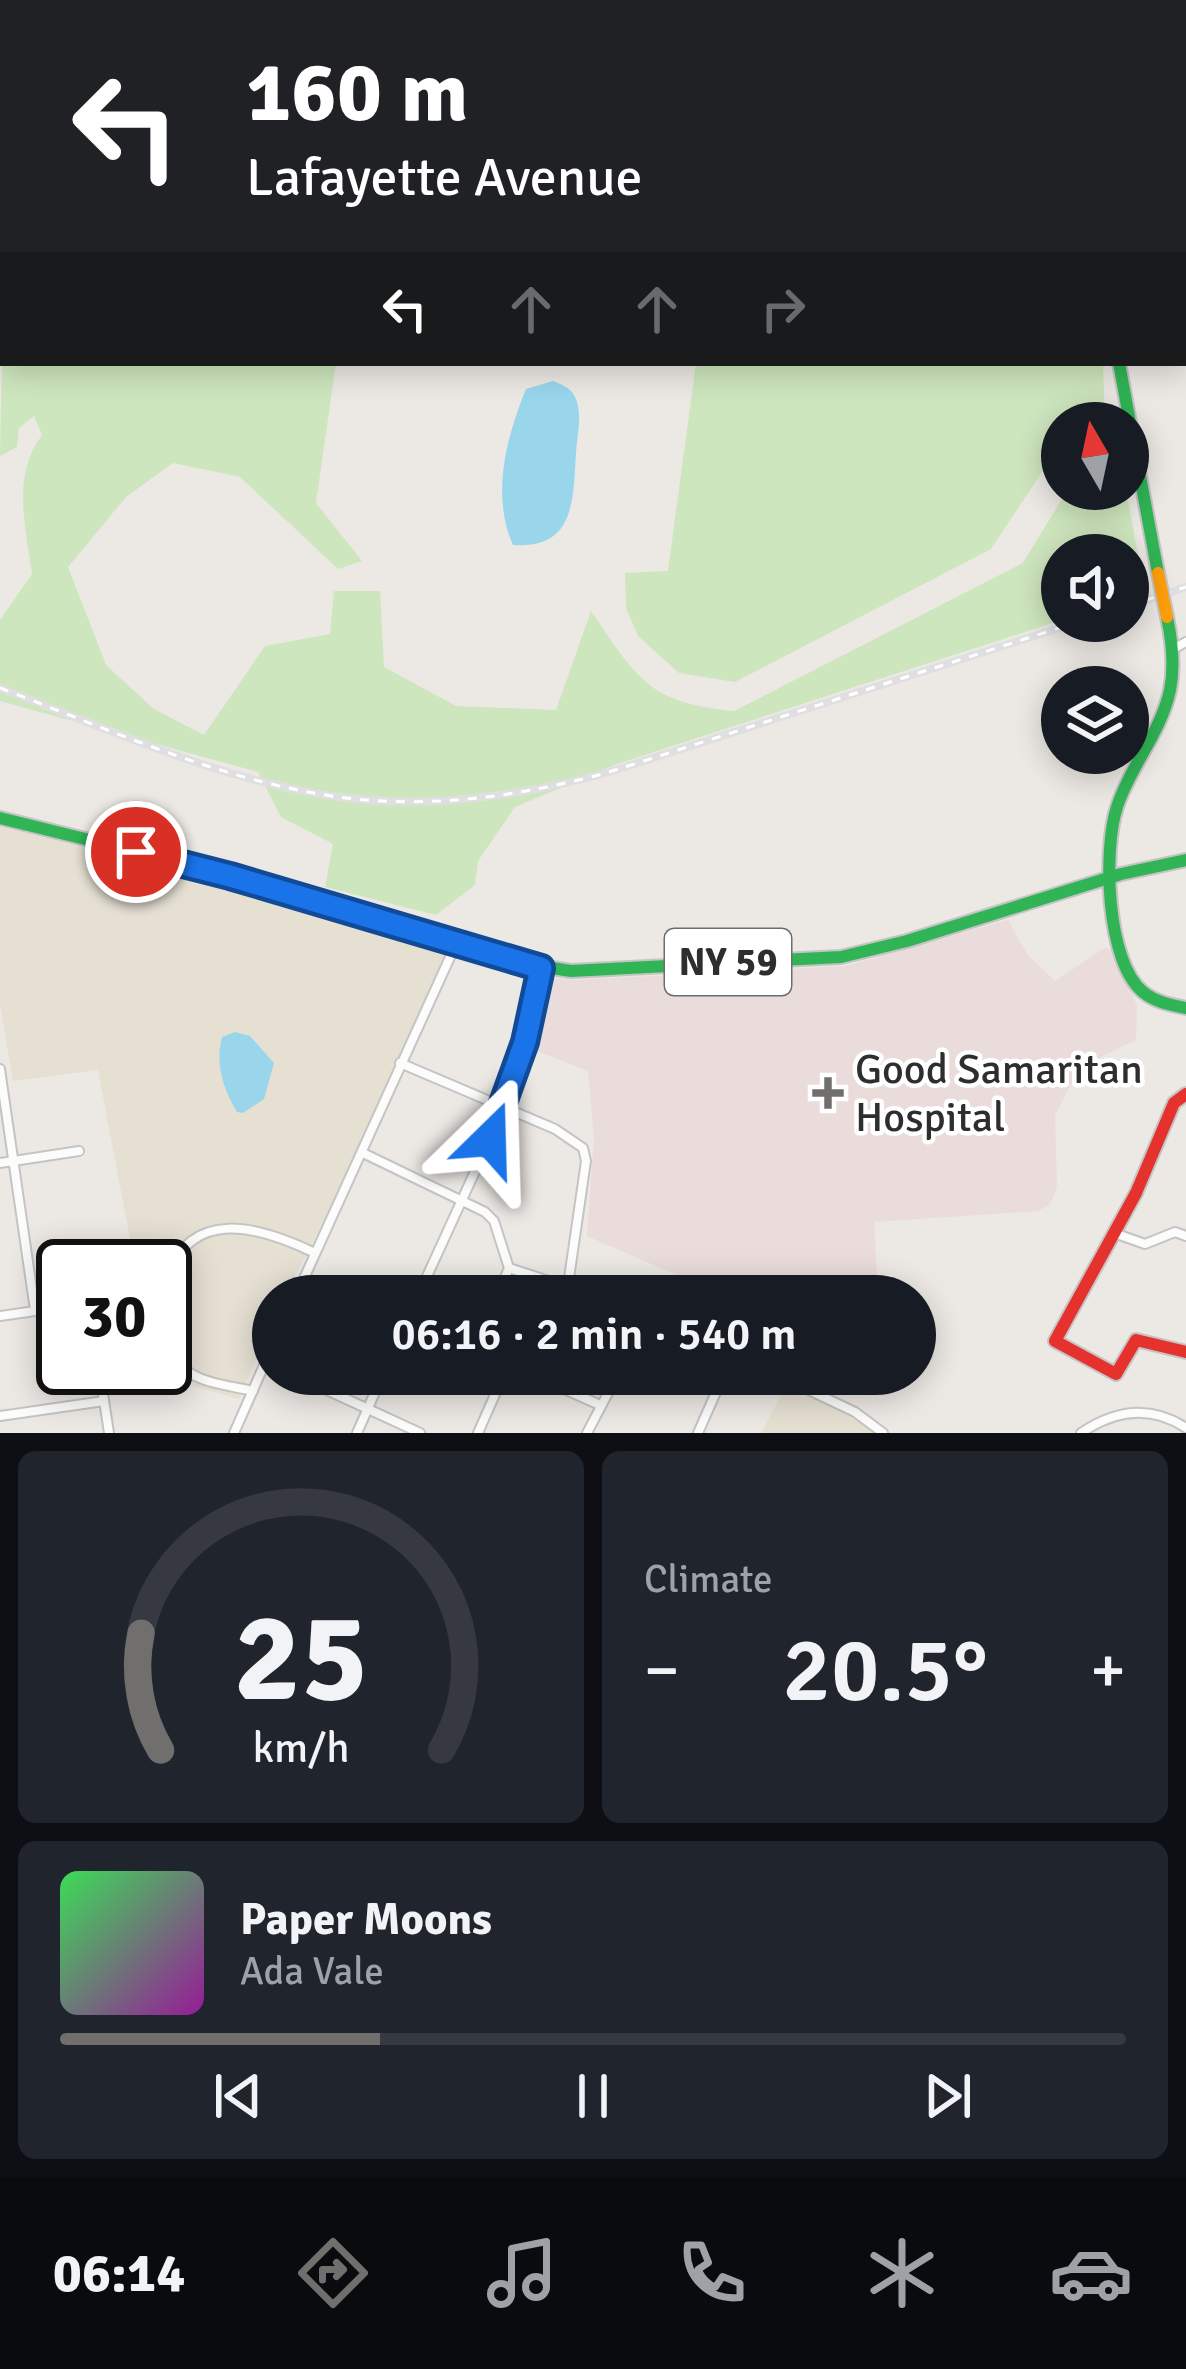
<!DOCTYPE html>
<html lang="en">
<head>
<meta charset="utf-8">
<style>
	:root { --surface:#171b24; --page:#20242c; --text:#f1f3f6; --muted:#9ea1a6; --line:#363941; --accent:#706f6e }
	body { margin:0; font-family:Signika,sans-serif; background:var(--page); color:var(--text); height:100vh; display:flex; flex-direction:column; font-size:45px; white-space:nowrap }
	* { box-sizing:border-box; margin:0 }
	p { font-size:39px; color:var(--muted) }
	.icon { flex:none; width:66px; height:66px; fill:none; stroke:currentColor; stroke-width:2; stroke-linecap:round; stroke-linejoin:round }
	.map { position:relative; height:1433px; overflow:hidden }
	.details { display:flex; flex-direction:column; gap:18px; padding:18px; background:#0d0f14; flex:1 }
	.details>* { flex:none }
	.guide { position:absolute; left:0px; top:0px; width:1188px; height:366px; box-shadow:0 6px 30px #0003; background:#202124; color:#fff; overflow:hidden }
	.needle { width:78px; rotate:351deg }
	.tools { position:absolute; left:1041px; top:402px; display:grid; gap:24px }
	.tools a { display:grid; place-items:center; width:108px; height:108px; border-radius:50%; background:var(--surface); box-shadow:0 6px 30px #0003; font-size:60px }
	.speed { position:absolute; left:36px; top:1239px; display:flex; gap:24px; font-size:60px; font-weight:700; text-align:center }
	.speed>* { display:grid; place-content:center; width:156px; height:156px; border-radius:50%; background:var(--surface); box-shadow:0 6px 30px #0003; line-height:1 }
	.speed .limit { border:6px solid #111; border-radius:18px; background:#fff; color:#111 }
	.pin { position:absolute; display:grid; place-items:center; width:102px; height:102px; color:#fff; margin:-51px; border:6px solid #fff; border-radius:50%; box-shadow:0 3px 12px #0007 }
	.me { position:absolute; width:132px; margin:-66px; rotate:22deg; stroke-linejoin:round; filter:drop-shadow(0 0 9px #0008) }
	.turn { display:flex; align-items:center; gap:42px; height:252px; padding:0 48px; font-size:54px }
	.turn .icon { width:156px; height:156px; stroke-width:2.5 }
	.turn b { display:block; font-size:84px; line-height:102px }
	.lanes { display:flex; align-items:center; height:114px; padding:0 48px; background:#0003; justify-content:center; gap:60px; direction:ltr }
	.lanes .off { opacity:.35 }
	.big { font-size:90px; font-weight:600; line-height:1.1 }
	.details .card { flex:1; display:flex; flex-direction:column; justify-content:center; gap:18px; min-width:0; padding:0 42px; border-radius:18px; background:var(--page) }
	.details .dial { align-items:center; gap:0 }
	.dial svg { height:312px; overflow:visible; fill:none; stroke:var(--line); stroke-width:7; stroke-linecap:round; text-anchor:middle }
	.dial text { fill:var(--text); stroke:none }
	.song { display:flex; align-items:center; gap:36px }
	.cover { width:144px; height:144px; border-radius:18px; background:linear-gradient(135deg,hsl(130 70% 55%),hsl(300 70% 35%)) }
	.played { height:12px; border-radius:6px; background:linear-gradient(90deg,var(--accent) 30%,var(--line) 30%) }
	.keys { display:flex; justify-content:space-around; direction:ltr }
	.heat { display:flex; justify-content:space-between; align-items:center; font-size:66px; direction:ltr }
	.details .tiles { flex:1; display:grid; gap:18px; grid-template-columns:1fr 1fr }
	.card:last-child { grid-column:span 2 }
	.trip { position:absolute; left:252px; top:1275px; width:684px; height:120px; border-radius:60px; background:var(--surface); box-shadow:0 6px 30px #0003; font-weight:600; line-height:120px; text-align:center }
	.tabs { display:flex; height:192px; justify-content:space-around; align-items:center; background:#090b0e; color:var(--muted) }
	.tabs .icon { width:84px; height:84px }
	.tabs .on { color:var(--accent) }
	.tabs b { font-size:54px; color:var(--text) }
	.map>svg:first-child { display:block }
	.education { fill:#e6e0d3 }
	.medical { fill:#e9dcdb }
	.green { fill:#cee6be }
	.water { fill:#99d6ec }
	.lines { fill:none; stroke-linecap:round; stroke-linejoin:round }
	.street-casing { stroke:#c5c4c5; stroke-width:12 }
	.fast-casing { stroke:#c5c4c5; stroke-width:16 }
	.jam-casing { stroke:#c5c4c5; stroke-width:16 }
	.street { stroke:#fcfcfb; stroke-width:8 }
	.fast { stroke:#30b455; stroke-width:12 }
	.jam { stroke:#e5322d; stroke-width:12 }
	.rail-casing { stroke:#dfdfe1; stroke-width:8 }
	.rail { stroke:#fff; stroke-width:3; stroke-dasharray:9; stroke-linecap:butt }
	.slow-bridge-casing { stroke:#c5c4c5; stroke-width:16; stroke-linecap:butt }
	.slow-bridge { stroke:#ff9f0a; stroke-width:12 }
	.route-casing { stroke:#114b97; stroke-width:30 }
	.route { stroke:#1a73e8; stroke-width:21 }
	.poi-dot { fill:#706f6e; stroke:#fff; stroke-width:4.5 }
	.labels { text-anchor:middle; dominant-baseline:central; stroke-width:9; stroke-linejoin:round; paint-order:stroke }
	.shield { fill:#fff; stroke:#6d6d6d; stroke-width:3 }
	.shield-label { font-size:39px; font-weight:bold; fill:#2e2e2e }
	.poi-label { font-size:42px; fill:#2e2e2e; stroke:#fff; text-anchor:start }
</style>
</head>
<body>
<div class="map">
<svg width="1186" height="1433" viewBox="0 0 1186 1433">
	<rect width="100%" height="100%" fill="#ece8e4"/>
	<g class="education">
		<polygon points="0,827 201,875 448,950 398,1076 285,1296 273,1296 273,1320 239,1399 149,1374 149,1368 165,1368 165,1266 135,1266 98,1070 13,1081 0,1005"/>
		<polygon points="786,1386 828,1403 876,1433 761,1433"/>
	</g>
	<polygon class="medical" points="1008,920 1027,954 1055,981 1106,947 1113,953 1137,1006 1136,1040 1080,1067 1055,1115 1057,1186 1050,1205 1037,1211 874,1222 878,1296 725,1296 587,1236 594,1138 588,1071 529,1048 543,982 547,978 577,980 846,966"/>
	<g class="green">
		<polygon points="746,0 1054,0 1055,3 746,3"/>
		<path d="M3,305V363H336L316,503L362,561L338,569L240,477L173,463L126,497L68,567L106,665L154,709L204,735L265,646L330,634L334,591H380L384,667L456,706L556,710L591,611C637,678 648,703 734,711L1023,563L1068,489H1126L1145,593L1128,599V555H1062V620L617,764L515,807L478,861L475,885L436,915L325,887L333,844L281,817L258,772L0,701V620L32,574C26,526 11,476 42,435L34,416L19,428L17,447L0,456Z"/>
		<polygon points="696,363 1103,363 1105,419 1097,423 1062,423 1062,442 991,549 735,682 679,673 638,636 626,608 625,573 668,571"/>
	</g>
	<g class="water">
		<path d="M553,381C561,384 571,388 575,397C583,413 577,436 576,453C573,501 575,549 513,545C491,496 506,438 526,389Z"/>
		<path d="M235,1032L250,1036L274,1063L264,1099L243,1113L237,1112C223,1089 215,1063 222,1037Z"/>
	</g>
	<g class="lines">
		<g class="street-casing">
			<g id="street">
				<polyline points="1112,0 1118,3"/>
				<polyline points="1185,145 1186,145"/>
				<polyline points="1173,649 1186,642"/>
				<polyline points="400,1063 555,1129 583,1148 586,1161 568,1285"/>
				<polyline points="0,1069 35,1310"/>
				<polyline points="363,1153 485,1212 494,1221 509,1268 497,1296"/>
				<polyline points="0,1163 79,1151"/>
				<polyline points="1114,1233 1145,1244 1175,1232 1186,1236"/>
				<polyline points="509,1268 595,1296"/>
				<path d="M165,1283C189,1205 259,1226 315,1253"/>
				<polyline points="296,1296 456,944"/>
				<polyline points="418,1296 504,1108 525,1042 541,968"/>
				<polyline points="0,1316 63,1307"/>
				<path d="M165,1337C178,1382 212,1382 253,1391"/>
				<polyline points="99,1368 109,1433"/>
				<polyline points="292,1374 420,1433"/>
				<polyline points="530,1374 600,1405"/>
				<polyline points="775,1374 855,1412 883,1433"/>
				<polyline points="0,1416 104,1401"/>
				<polyline points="234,1433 273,1345"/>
				<polyline points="357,1433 383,1374"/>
				<polyline points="478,1433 504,1374"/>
				<polyline points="587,1433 618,1374"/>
				<polyline points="698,1433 724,1374"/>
				<path d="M1081,1433C1115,1410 1150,1404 1186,1428"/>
			</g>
		</g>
		<g class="fast-casing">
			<g id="fast">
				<polyline points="1184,3 1185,0"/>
				<polyline points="1119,363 1158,573"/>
				<path d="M1167,617C1172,641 1175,666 1170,690C1161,733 1130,766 1117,807C1103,849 1106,962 1143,992C1155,1002 1171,1005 1186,1008"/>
				<polyline points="0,818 203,868 520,963 571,971 841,957 907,941 1121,874 1186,860"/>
			</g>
		</g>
		<g class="jam-casing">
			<polyline id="jam" points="1186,1094 1174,1103 1136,1193 1055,1341 1116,1374 1136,1340 1186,1352"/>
		</g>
		<use href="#street" class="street"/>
		<use href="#fast" class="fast"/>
		<use href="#jam" class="jam"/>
		<g class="rail-casing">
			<g id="rail">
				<polyline points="1128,606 1186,587"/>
				<path d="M0,688C108,729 217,779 332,796C424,810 517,797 606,773L1081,621"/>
			</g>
		</g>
		<use href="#rail" class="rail"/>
		<g class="slow-bridge-casing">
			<polyline id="slow-bridge" points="1158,573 1167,617"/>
		</g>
		<use href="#slow-bridge" class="slow-bridge"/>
	</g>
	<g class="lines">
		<g class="route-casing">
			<polyline id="route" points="136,852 230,876 541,968 525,1042 490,1139"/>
		</g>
		<use href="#route" class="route"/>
	</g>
	<path class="poi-dot" d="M822 1075h12v12h12v12h-12v12h-12v-12h-12v-12h12z"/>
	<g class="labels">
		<rect class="shield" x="665" y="929" width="126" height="66" rx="9"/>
		<g class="shield-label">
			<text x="728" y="962">NY 59</text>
		</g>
		<g class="poi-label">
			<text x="855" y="1069">Good Samaritan<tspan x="855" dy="48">Hospital</tspan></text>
		</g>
	</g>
</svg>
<div class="tools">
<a><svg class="needle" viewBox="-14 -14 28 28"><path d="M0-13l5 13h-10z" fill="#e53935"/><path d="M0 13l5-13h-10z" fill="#9ea1a6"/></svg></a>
<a><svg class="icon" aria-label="sound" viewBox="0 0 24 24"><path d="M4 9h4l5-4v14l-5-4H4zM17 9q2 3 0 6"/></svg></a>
<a><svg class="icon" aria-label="layers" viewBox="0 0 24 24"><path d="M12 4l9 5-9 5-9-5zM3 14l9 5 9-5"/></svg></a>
</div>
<div class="speed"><div class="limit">30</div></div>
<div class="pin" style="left:136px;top:852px;background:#d93025"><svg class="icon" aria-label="arrive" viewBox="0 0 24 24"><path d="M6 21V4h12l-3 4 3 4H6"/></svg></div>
<svg class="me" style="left:490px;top:1139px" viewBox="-20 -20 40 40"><path d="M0-17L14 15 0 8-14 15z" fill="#1a73e8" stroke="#fff" stroke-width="4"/></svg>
<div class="trip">06:16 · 2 min · 540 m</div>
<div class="guide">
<div class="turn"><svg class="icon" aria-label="left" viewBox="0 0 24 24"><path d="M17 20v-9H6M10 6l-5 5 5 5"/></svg><div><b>160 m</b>Lafayette Avenue</div></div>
<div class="lanes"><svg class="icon" aria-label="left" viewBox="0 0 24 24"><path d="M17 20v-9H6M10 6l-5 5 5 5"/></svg><svg class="icon off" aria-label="ahead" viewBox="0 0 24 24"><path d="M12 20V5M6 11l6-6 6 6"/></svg><svg class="icon off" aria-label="ahead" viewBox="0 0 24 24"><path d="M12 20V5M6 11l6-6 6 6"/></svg><svg class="icon off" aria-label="right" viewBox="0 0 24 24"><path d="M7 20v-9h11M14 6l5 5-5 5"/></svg></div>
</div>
</div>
<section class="details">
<div class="tiles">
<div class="card dial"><svg viewBox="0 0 100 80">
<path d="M14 69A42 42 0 1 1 86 69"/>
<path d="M14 69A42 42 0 0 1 9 39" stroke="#706f6e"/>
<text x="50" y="56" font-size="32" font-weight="700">25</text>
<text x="50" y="72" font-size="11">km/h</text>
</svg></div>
<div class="card"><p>Climate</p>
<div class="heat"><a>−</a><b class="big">20.5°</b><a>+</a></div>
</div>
<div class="card">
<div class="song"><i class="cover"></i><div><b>Paper Moons</b><p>Ada Vale</p></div></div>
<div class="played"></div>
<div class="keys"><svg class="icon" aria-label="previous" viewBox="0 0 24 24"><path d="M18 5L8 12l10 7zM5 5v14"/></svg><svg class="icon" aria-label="pause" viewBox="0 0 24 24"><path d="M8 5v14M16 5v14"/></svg><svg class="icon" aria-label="next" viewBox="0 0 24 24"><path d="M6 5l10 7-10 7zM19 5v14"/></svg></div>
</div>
</div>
</section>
<nav class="tabs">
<b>06:14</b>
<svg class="icon on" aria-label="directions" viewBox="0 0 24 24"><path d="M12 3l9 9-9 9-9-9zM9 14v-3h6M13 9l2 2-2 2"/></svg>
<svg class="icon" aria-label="music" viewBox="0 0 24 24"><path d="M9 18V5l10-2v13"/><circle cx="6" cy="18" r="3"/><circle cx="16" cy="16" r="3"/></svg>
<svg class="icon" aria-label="phone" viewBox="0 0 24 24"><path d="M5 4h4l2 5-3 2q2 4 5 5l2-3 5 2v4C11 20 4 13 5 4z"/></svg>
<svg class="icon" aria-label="climate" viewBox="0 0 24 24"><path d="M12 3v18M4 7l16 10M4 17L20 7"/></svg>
<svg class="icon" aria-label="car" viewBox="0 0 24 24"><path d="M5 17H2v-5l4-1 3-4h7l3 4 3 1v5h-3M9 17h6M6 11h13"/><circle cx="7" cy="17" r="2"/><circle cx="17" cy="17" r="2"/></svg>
</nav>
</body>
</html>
